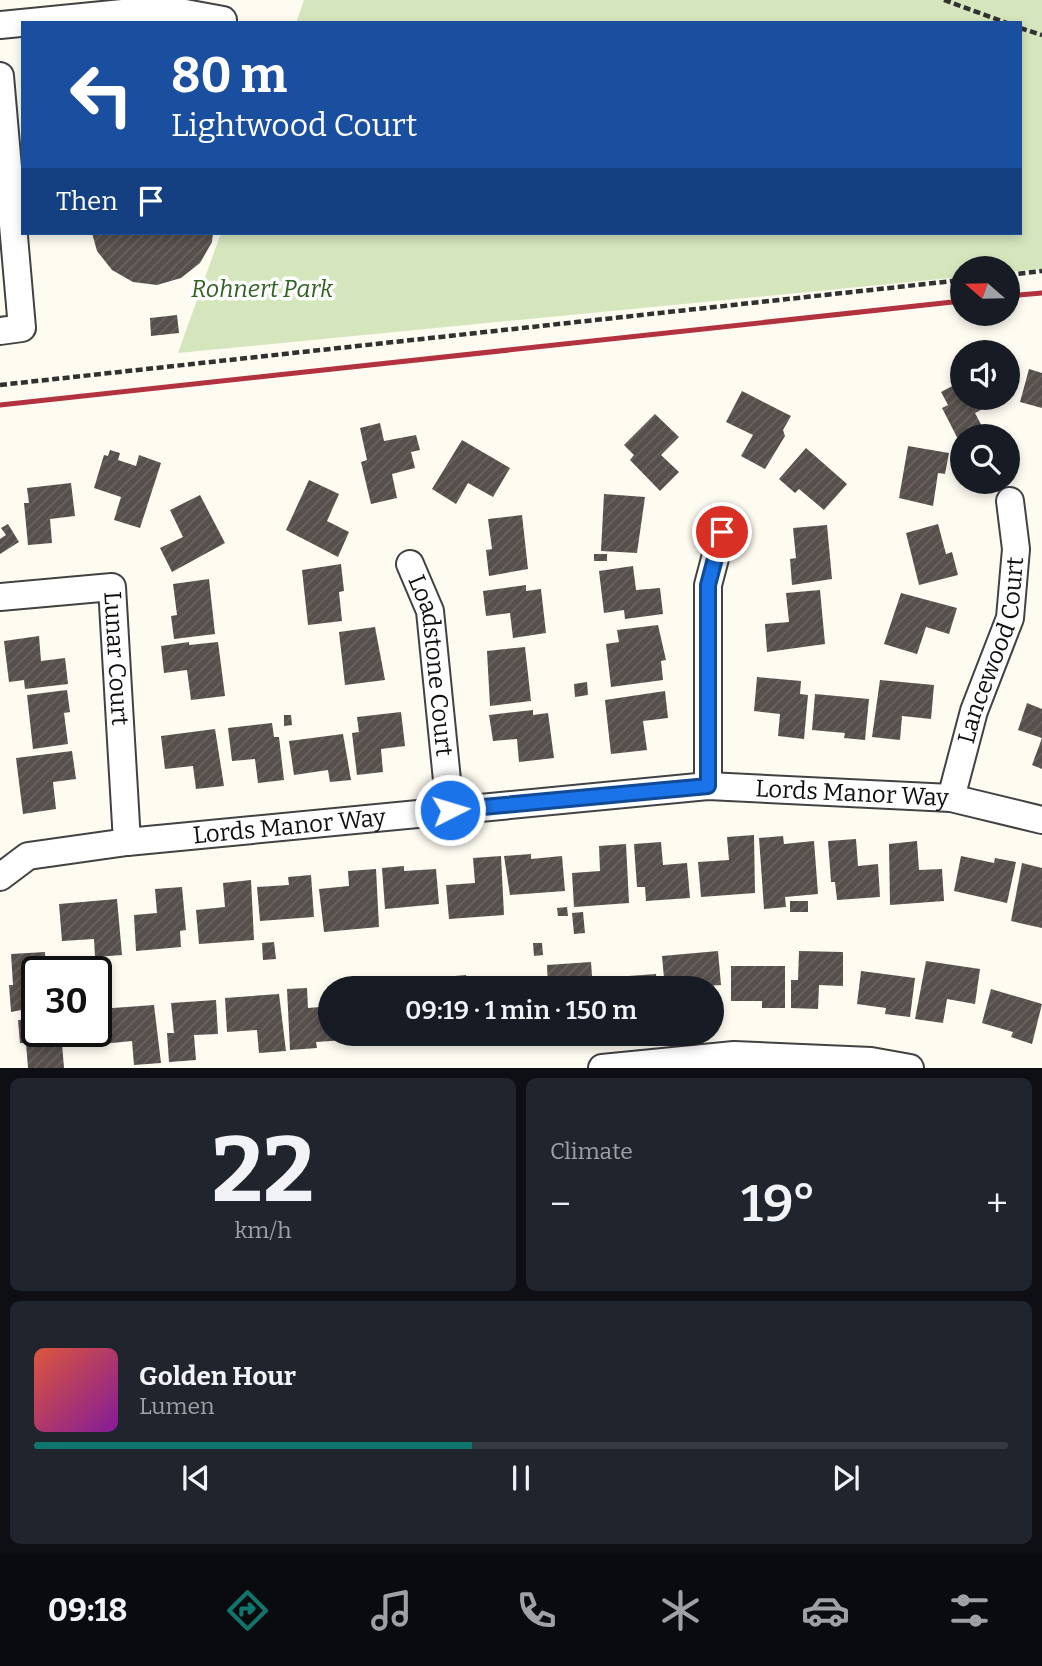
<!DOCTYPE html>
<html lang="en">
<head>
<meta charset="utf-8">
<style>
	:root { --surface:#171b24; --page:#20242c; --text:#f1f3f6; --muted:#9ea1a6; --line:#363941; --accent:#0f766e }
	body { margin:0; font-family:Bitter,serif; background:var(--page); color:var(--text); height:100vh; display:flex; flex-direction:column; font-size:26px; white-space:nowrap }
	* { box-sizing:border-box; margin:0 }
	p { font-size:23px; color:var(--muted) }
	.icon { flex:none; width:38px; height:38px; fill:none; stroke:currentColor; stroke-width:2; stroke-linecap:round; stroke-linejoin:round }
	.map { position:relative; height:1068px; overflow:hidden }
	.sheet { display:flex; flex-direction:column; gap:10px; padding:10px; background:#0d0f14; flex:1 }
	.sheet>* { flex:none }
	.hud { position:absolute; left:21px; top:21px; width:1001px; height:214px; border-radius:0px; box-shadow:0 4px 10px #0003; background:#1a4fa0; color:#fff; overflow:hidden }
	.needle { width:46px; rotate:290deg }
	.controls { position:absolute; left:950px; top:256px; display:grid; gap:14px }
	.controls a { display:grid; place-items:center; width:70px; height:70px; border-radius:50%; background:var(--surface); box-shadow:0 4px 10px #0003; font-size:35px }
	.speed { position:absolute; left:21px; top:956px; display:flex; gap:14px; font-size:35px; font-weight:700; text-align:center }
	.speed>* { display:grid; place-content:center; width:91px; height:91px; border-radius:50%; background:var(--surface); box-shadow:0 4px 10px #0003; line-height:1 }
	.speed .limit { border:4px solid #111; border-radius:10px; background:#fff; color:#111 }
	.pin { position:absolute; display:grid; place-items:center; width:60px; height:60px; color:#fff; margin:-30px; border:4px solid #fff; border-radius:50%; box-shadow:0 2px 7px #0007 }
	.me { position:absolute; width:77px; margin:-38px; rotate:85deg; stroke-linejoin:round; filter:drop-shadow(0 0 5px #0008) }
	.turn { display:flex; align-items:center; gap:24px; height:147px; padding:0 35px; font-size:32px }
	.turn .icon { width:91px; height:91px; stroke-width:2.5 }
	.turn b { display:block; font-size:49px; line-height:60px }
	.then { display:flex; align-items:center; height:66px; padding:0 35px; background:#0003; gap:14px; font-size:26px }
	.big { font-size:52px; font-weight:600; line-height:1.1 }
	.sheet .card { flex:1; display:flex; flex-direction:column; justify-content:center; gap:10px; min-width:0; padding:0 24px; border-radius:10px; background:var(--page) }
	.sheet .dial { align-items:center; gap:0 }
	.dial b { font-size:91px; line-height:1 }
	.song { display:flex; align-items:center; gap:21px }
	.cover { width:84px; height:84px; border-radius:10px; background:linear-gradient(135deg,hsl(10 70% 55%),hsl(290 70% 35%)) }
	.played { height:7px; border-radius:4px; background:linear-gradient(90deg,var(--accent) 45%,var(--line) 45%) }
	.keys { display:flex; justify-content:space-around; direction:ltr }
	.heat { display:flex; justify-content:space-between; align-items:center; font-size:38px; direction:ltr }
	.sheet .tiles { flex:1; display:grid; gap:10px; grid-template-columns:1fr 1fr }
	.card:last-child { grid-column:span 2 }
	.trip { position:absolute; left:318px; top:976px; width:406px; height:70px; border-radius:35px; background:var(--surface); box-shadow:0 4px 10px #0003; font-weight:600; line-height:70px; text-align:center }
	.tab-bar { display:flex; height:112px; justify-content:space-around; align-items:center; background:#090b0e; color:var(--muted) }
	.tab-bar .icon { width:49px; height:49px }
	.tab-bar .selected { color:var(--accent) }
	.tab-bar b { font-size:32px; color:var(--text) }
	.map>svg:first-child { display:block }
	.park { fill:#d5e6bd }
	.building { fill:url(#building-hatch) }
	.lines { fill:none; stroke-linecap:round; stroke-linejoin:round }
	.minor-casing { stroke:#424242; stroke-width:30 }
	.path { stroke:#313131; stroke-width:4.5; stroke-dasharray:7 3.5; stroke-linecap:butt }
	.minor { stroke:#fff; stroke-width:26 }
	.rail { stroke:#b3323f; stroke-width:5 }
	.route-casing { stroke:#114b97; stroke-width:18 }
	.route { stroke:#1a73e8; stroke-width:12 }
	.labels { text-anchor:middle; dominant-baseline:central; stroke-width:7; stroke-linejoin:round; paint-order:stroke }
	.park-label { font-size:24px; font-style:italic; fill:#346124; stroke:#fff }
	.street-label { font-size:24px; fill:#0f0f0f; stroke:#fff }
</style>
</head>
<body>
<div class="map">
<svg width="1042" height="1068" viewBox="0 0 1042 1068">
	<defs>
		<pattern id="building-hatch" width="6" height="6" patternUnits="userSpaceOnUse" patternTransform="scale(1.75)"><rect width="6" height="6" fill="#564f4c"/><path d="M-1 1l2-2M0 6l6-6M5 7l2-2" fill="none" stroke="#696461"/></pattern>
	</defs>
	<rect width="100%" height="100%" fill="#fefbf1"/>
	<polygon class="park" points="304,0 1042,0 1042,269 1008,272 1008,268 962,268 962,277 178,353 221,233 1020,233 1020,23 296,23"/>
	<g class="building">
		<polygon points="92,233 213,233 212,242 200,263 181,278 157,285 133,282 112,270 97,251"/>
		<polygon points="177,315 179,333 151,336 150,318"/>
		<polygon points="1029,369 1042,373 1042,408 1020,402"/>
		<polygon points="962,381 962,397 994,397 996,402 975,413 986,434 962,436 962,447 942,408 948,405 941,392"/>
		<polygon points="742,391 791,416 783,430 785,436 765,469 741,456 753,435 726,422"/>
		<polygon points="655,414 679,437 661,455 679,472 660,491 630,460 634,455 624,445"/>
		<polygon points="380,423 384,441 416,435 420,450 411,452 415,468 392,474 397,498 371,504 361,462 367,460 360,428"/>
		<polygon points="462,440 510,468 493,497 468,483 456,504 432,489"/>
		<polygon points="908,446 949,453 945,474 938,473 933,506 899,498"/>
		<polygon points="806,448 847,484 824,510 799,489 795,493 779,479"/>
		<polygon points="110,450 120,453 118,460 136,466 139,455 161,463 140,528 114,520 121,497 94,488 104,455 108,456"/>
		<polygon points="309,480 339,494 327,521 349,532 338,557 286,530"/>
		<polygon points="71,483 75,516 50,519 52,543 28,545 24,503 29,503 27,488"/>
		<polygon points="604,494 645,497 637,553 601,551"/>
		<polygon points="200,495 225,543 172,572 160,548 183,537 170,510"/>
		<polygon points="522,515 528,569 489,576 486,550 492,549 488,519"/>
		<polygon points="8,524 19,542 0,554 0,539 6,535 1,528"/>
		<polygon points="938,524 946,554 952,552 958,575 919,585 906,533"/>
		<polygon points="827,525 832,579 792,585 790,559 796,558 793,528"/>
		<rect x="594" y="554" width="13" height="7"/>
		<polygon points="341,564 344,591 339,592 342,621 308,625 302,570"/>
		<polygon points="633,566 636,590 660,588 663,614 625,619 624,610 604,613 599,571"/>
		<polygon points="209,579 215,634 174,639 171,616 177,615 173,584"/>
		<polygon points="526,585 526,591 541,589 546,633 513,638 510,613 486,616 483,591"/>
		<polygon points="820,590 825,644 767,652 765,624 789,622 786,593"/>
		<polygon points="901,593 957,608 949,634 926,627 917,654 884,644"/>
		<polygon points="658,625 666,660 661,661 663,680 611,687 606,644 619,642 617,630"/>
		<polygon points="375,627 385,680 345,685 339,632"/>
		<polygon points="39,636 41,661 65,658 68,684 25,689 24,680 9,682 4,641"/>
		<polygon points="189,642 189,645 218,642 225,696 191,700 187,670 164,673 161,646"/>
		<polygon points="525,647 531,701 490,706 487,651"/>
		<polygon points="757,677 801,681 800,694 808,695 804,739 778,736 780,714 754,711"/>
		<polygon points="880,680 934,685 931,719 902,716 900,740 872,737"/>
		<polygon points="587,682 588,695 575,697 574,684"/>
		<polygon points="67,690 70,712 64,713 68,744 33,749 27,695"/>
		<polygon points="665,691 668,718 643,721 647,750 611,754 605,700"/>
		<polygon points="815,694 869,699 865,740 844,738 845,733 812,730"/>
		<polygon points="1027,703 1042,709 1042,738 1018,730"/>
		<polygon points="533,710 533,715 548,713 554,758 519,762 517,739 493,741 489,715"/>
		<polygon points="401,712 405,746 381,749 383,772 357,775 352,733 359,732 357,717"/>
		<polygon points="284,715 291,715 292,725 284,726"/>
		<polygon points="272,723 274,737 279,737 284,780 258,783 255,759 232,761 228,728"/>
		<polygon points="215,729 224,786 196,789 193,766 165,769 161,736"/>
		<polygon points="343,734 351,780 330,782 328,770 294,775 289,741"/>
		<polygon points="1042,738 1042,769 1032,765"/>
		<polygon points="72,751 76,779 53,782 56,809 23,814 16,758"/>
		<polygon points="754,835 755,893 701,897 698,862 729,860 727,837"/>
		<polygon points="783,836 784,844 814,841 818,894 785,897 786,907 764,909 759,838"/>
		<polygon points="856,839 858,866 878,864 880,897 837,900 835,882 831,882 828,841"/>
		<polygon points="917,841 919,870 942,869 944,901 890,905 889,844"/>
		<polygon points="661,842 663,865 687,863 690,898 646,901 645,887 637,887 634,844"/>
		<polygon points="626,844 629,903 574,907 572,873 600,871 599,846"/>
		<polygon points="531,854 531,859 562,856 565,891 510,895 504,856"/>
		<polygon points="501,856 504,915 449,919 446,885 475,883 473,858"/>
		<polygon points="961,856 994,863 995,858 1016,862 1007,903 954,891"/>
		<polygon points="1022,863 1042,868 1042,928 1011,921"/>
		<polygon points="404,866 404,871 436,869 439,904 385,909 382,868"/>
		<polygon points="376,869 379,927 324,932 319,889 349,886 348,871"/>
		<polygon points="311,875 314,917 260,921 257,887 289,885 288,877"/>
		<polygon points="251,880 254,940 199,944 196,910 225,907 223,883"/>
		<polygon points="182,887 186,930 180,931 181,947 136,951 134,915 157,913 155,889"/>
		<polygon points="117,899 122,955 95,957 94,939 62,941 59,904"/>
		<rect x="790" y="901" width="18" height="11"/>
		<polygon points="567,907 568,916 558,916 557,908"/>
		<polygon points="583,912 585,933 574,934 572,913"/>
		<polygon points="274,942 276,959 263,960 262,943"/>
		<polygon points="533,943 542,943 543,955 534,956"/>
		<polygon points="718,951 721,985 665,989 662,956"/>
		<polygon points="799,951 843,952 843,986 819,985 818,1009 791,1008 791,980 798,980"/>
		<polygon points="45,952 46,971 37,971 37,1007 11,1012 9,985 13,985 11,954"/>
		<polygon points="926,961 980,969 975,1004 947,999 943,1023 915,1019"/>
		<polygon points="591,962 593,989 548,989 547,965"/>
		<polygon points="731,966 785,966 785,1008 762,1008 762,1001 731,1001"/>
		<polygon points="861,971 915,978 910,1017 885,1014 886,1008 857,1004"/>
		<polygon points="656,974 657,989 602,989 601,978"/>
		<polygon points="466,975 467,989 423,989 422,979"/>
		<polygon points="405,981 405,989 350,989 350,985"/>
		<polygon points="307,988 308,1008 331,1006 331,1034 346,1034 346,1040 316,1042 317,1048 290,1050 287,989"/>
		<polygon points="991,989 1042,1004 1032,1044 1011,1037 1013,1032 982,1023"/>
		<polygon points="279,994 286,1051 259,1053 257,1030 227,1032 225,998"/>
		<polygon points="216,1000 218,1034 194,1035 196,1060 169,1062 167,1033 174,1033 171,1003"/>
		<polygon points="154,1005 161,1063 134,1065 132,1041 102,1044 99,1009"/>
		<polygon points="37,1019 37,1031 61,1031 64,1068 28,1068 26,1043 20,1043 18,1020"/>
		<polygon points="383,1034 411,1034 412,1038 384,1040"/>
	</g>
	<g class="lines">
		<g class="minor-casing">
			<g id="minor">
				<polyline points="0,25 163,9 223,20"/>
				<polyline points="0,76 22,328 0,331"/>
				<path id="s1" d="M410,564L430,611L450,810"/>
				<path id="s2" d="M0,597L112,587L127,842"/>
				<polyline points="708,786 708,585 722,532"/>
				<path id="s3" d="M951,798L974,711L1010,618L1016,549L1010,501"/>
				<path id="s4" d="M0,877L28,856L127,842L708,786L951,798L1042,820"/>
				<polyline points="602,1068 734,1055 871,1061 910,1068"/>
			</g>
		</g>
		<g class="path">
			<polyline points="944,0 1007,23"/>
			<polyline points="1020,28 1042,35"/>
			<polyline points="1008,275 1042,271"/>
			<polyline points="0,385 962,280"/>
		</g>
		<use href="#minor" class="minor"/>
		<g class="rail">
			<polyline points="1008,296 1042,293"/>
			<polyline points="0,405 962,301"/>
		</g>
	</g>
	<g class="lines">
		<g class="route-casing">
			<polyline id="route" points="450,810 708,786 708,585 722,532"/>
		</g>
		<use href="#route" class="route"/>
	</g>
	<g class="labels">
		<g class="park-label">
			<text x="262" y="289">Rohnert Park</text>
		</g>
		<g class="street-label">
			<text stroke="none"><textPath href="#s3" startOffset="154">Lancewood Court</textPath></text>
			<text stroke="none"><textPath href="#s2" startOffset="184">Lunar Court</textPath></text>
			<text stroke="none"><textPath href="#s1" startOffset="105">Loadstone Court</textPath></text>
			<text stroke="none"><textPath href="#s4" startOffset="863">Lords Manor Way</textPath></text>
			<text stroke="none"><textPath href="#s4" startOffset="298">Lords Manor Way</textPath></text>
		</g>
	</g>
</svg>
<div class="controls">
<a><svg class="needle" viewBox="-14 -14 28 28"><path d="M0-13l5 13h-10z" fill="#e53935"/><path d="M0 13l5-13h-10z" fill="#9ea1a6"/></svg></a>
<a><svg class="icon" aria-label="sound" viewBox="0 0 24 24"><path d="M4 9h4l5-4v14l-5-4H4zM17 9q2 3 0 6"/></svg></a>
<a><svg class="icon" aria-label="search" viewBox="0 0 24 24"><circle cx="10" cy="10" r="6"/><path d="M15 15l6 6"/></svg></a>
</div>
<div class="speed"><div class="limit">30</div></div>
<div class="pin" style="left:722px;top:532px;background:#d93025"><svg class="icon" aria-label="arrive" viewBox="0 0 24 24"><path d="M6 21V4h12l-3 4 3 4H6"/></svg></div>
<svg class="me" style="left:450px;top:810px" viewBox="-20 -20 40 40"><circle r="17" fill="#1a73e8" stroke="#fff" stroke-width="3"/><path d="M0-11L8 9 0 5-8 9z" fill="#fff"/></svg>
<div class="trip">09:19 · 1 min · 150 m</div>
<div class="hud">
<div class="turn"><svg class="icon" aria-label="left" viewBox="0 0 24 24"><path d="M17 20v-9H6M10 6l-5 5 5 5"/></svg><div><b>80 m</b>Lightwood Court</div></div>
<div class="then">Then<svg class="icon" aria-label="arrive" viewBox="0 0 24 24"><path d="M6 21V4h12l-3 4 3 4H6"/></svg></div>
</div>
</div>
<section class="sheet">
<div class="tiles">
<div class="card dial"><b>22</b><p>km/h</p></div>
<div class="card"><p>Climate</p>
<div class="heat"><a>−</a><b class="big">19°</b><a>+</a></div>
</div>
<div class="card">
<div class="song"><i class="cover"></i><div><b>Golden Hour</b><p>Lumen</p></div></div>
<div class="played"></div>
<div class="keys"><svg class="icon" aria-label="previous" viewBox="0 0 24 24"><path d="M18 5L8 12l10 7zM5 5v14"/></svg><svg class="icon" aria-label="pause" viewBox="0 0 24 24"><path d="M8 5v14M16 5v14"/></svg><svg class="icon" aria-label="next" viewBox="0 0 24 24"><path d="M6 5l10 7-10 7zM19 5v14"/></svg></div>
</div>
</div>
</section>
<nav class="tab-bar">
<b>09:18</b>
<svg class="icon selected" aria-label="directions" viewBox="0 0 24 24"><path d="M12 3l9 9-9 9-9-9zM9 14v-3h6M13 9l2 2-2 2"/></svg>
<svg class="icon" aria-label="music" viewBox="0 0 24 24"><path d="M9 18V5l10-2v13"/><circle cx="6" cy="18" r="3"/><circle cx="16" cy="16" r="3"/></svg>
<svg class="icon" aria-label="phone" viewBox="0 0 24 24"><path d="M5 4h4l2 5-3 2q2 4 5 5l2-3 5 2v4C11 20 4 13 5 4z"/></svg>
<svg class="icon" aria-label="climate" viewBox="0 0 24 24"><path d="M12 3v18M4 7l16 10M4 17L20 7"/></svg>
<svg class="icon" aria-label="car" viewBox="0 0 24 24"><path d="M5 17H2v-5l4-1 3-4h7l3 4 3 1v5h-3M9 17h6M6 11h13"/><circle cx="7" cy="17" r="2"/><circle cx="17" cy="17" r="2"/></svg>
<svg class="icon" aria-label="filters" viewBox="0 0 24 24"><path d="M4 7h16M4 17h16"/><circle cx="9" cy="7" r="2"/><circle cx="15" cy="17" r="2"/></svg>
</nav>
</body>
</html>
